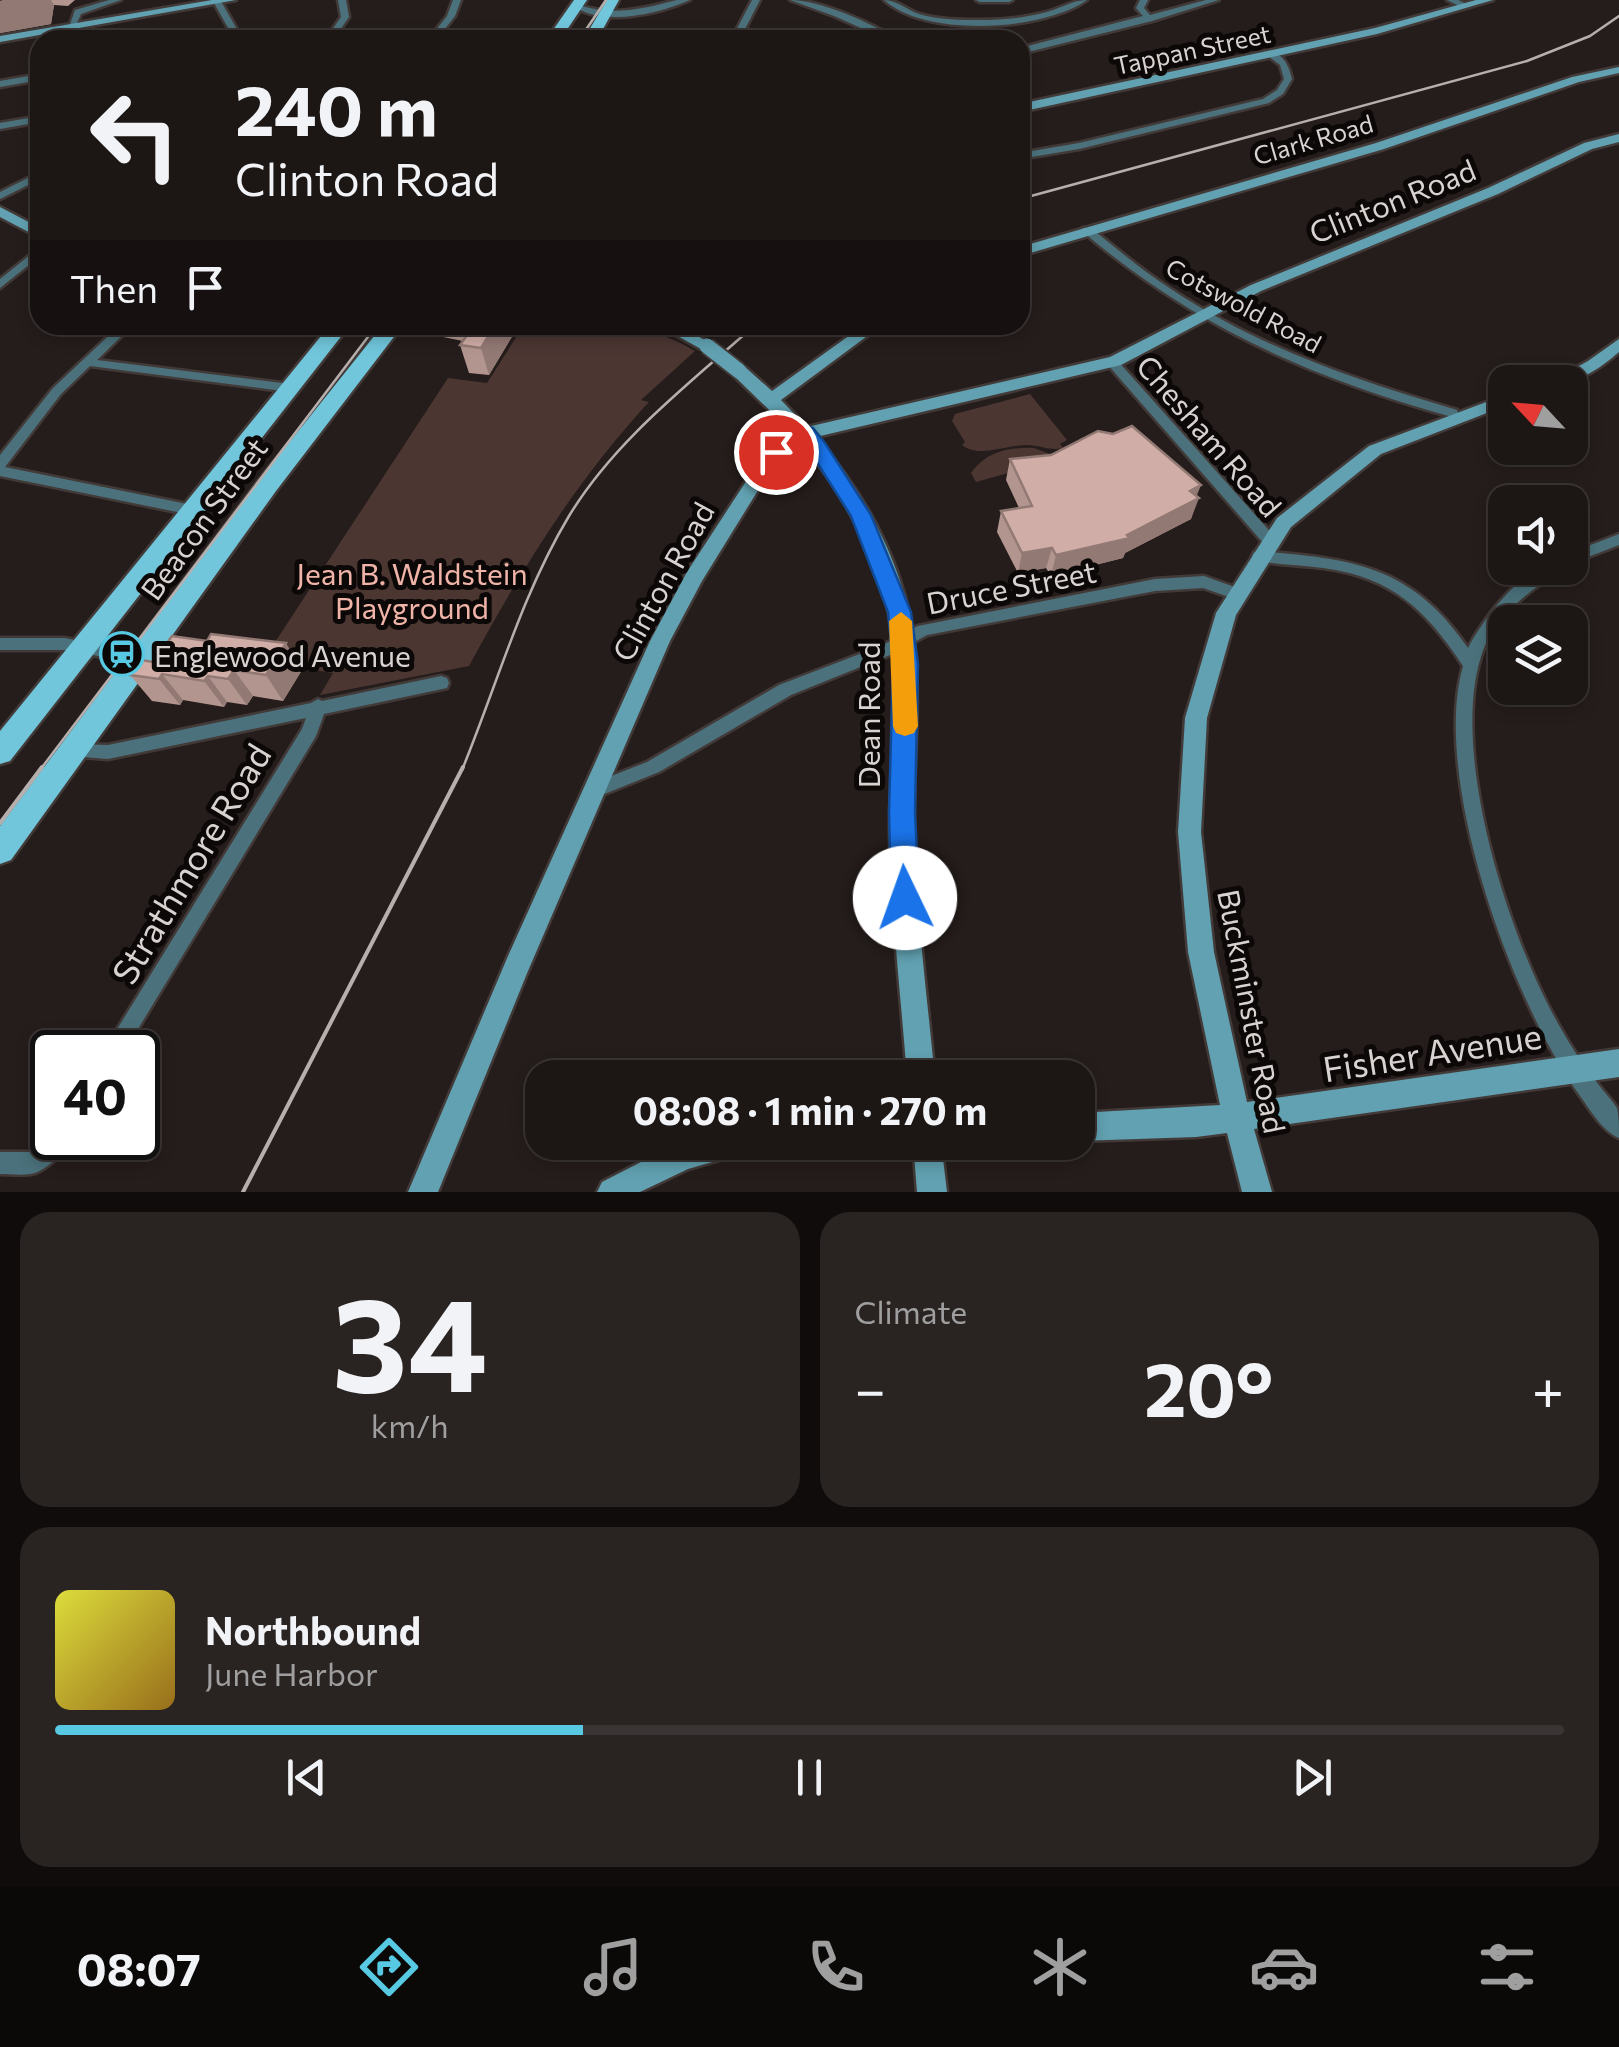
<!DOCTYPE html>
<html lang="en">
<head>
<meta charset="utf-8">
<style>
	:root { --surface:#1c1614; --page:#292322; --text:#f1f3f6; --muted:#a09fa0; --line:#3a3534; --accent:#58c9e3 }
	body { margin:0; font-family:Commissioner,sans-serif; background:var(--page); color:var(--text); height:100vh; display:flex; flex-direction:column; font-size:38px; white-space:nowrap }
	* { box-sizing:border-box; margin:0 }
	p { font-size:32px; color:var(--muted) }
	.icon { flex:none; width:55px; height:55px; fill:none; stroke:currentColor; stroke-width:2; stroke-linecap:round; stroke-linejoin:round }
	.map { position:relative; height:1192px; overflow:hidden }
	.sheet { display:flex; flex-direction:column; gap:20px; padding:20px; background:#0f0c0b; flex:1 }
	.sheet>* { flex:none }
	.top-card { position:absolute; left:30px; top:30px; width:1000px; height:305px; border-radius:30px; box-shadow:0 5px 15px #0003,0 0 0 2px var(--line); background:#1c1614; color:var(--text); overflow:hidden }
	.needle { width:65px; rotate:296deg }
	.fabs { position:absolute; left:1488px; top:365px; display:grid; gap:20px }
	.fabs a { display:grid; place-items:center; width:100px; height:100px; border-radius:20px; background:var(--surface); box-shadow:0 5px 15px #0003,0 0 0 2px var(--line); font-size:50px }
	.speed { position:absolute; left:30px; top:1030px; display:flex; gap:20px; font-size:50px; font-weight:700; text-align:center }
	.speed>* { display:grid; place-content:center; width:130px; height:130px; border-radius:50%; background:var(--surface); box-shadow:0 5px 15px #0003,0 0 0 2px var(--line); line-height:1 }
	.speed .limit { border:5px solid #111; border-radius:15px; background:#fff; color:#111 }
	.pin { position:absolute; display:grid; place-items:center; width:85px; height:85px; color:#fff; margin:-42px; border:5px solid #fff; border-radius:50%; box-shadow:0 2px 10px #0007 }
	.me { position:absolute; width:110px; margin:-55px; rotate:357deg; stroke-linejoin:round; filter:drop-shadow(0 0 8px #0008) }
	.turn { display:flex; align-items:center; gap:35px; height:210px; padding:0 40px; font-size:45px }
	.turn .icon { width:130px; height:130px; stroke-width:2.5 }
	.turn b { display:block; font-size:70px; line-height:85px }
	.then { display:flex; align-items:center; height:95px; padding:0 40px; background:#0003; gap:20px; font-size:38px }
	.big { font-size:75px; font-weight:700; line-height:1.1 }
	.sheet .card { flex:1; display:flex; flex-direction:column; justify-content:center; gap:15px; min-width:0; padding:0 35px; border-radius:30px; background:var(--page) }
	.sheet .dial { align-items:center; gap:0 }
	.dial b { font-size:130px; line-height:1 }
	.song { display:flex; align-items:center; gap:30px }
	.cover { width:120px; height:120px; border-radius:15px; background:linear-gradient(135deg,hsl(60 70% 55%),hsl(40 70% 35%)) }
	.played { height:10px; border-radius:5px; background:linear-gradient(90deg,var(--accent) 35%,var(--line) 35%) }
	.keys { display:flex; justify-content:space-around; direction:ltr }
	.heat { display:flex; justify-content:space-between; align-items:center; font-size:55px; direction:ltr }
	.sheet .tiles { flex:1; display:grid; gap:20px; grid-template-columns:1fr 1fr }
	.card:last-child { grid-column:span 2 }
	.trip { position:absolute; left:525px; top:1060px; width:570px; height:100px; border-radius:30px; background:var(--surface); box-shadow:0 5px 15px #0003,0 0 0 2px var(--line); font-weight:700; line-height:100px; text-align:center }
	.menu { display:flex; height:160px; justify-content:space-around; align-items:center; background:#0b0908; color:var(--muted) }
	.menu .icon { width:70px; height:70px }
	.menu .active { color:var(--accent) }
	.menu b { font-size:45px; color:var(--text) }
	.map>svg:first-child { display:block }
	.green { fill:#4b3632 }
	.lines { fill:none; stroke-linecap:round; stroke-linejoin:round }
	.street-casing { stroke:#423a38; stroke-width:5 }
	.secondary-casing { stroke:#423a38; stroke-width:5 }
	.primary-casing { stroke:#423a38; stroke-width:5 }
	.street { fill:#4b727c; fill-rule:evenodd }
	.secondary { fill:#61a1b1; fill-rule:evenodd }
	.primary { fill:#71c6db; fill-rule:evenodd }
	.tram-far1 { stroke:#b6afad; stroke-width:2.5 }
	.tram { stroke:#b6afad; stroke-width:4 }
	.secondary-bridge-casing { stroke:#423a38; stroke-width:19; stroke-linecap:butt }
	.secondary-bridge { stroke:#61a1b1; stroke-width:15 }
	.wall { fill:#b3958f }
	.shaded-wall { fill:#927974 }
	.building { fill:#d0ada6; stroke:#927974; stroke-width:2.5 }
	.route { fill:#1a73e8; stroke:#114b97; stroke-width:2.5 }
	.slow { fill:#f59e0b }
	.labels { text-anchor:middle; dominant-baseline:central; stroke-width:10; stroke-linejoin:round; paint-order:stroke }
	.far-street-label { font-size:25px; fill:#d8d2d0; stroke:#0c0807 }
	.street-label { font-size:30px; fill:#d8d2d0; stroke:#0c0807 }
	.park-label { font-size:30px; fill:#f0b3a8; stroke:#0c0807 }
	.poi-label { font-size:30px; fill:#d8d2d0; stroke:#0c0807; text-anchor:start }
	.near-street-label { font-size:35px; fill:#d8d2d0; stroke:#0c0807 }
</style>
</head>
<body>
<div class="map">
<svg width="1619" height="1192" viewBox="0 0 1619 1192">
	<rect width="100%" height="100%" fill="#251d1b"/>
	<g class="green">
		<path d="M524,325C584,325 642,318 695,351L641,400L649,402C575,482 521,570 469,666L320,695L333,673L262,662L448,378L487,383Z"/>
		<path d="M1030,394L1067,440L1060,444L1063,448C1052,451 1041,446 1029,445C1008,444 980,459 962,445L965,442L952,421L955,414Z"/>
		<path d="M1034,448L1061,458L976,482L971,473C986,451 1010,447 1034,448Z"/>
	</g>
	<g class="lines">
		<g class="street-casing">
			<g id="street">
				<polygon points="109,0 121,0 81,14 74,30 68,30 75,10"/>
				<polygon points="338,0 346,0 349,17 333,40 325,40 341,17"/>
				<polygon points="453,0 461,0 455,16 436,40 428,40 447,16"/>
				<path d="M677,0H690C658,14 604,27 573,6L577,4C611,17 642,9 677,0Z"/>
				<polygon points="752,0 760,0 745,29 792,40 775,40 742,34 739,40 731,40"/>
				<path d="M790,0C821,0 873,24 899,40H888L834,16Z"/>
				<path d="M884,0C897,0 907,10 919,14C939,20 961,20 981,20C1001,20 1023,18 1043,13C1058,10 1072,0 1087,0C1043,31 926,38 884,0Z"/>
				<polygon points="976,0 1013,0 1009,2 980,2"/>
				<polygon points="1140,0 1148,0 1144,8 1150,15 1206,0 1219,0 1152,21 1020,54 1020,48 1143,16 1136,8"/>
				<polygon points="1447,0 1458,0 1470,6 1463,8"/>
				<polygon points="218,1 222,3 243,40 235,40 214,3"/>
				<path d="M1268,52C1283,52 1289,66 1292,79L1283,94L1269,103L1079,149L1020,159V153L1079,143L1263,99L1277,90L1284,79L1280,65L1268,56Z"/>
				<polygon points="40,74 40,80 0,87 0,81"/>
				<polygon points="40,116 40,122 0,129 0,123"/>
				<polygon points="40,172 40,179 0,199 0,192"/>
				<path d="M1083,228H1091C1117,249 1143,271 1171,289C1258,347 1357,381 1457,410L1458,413L1452,417C1310,377 1197,328 1083,232Z"/>
				<polygon points="40,247 40,256 0,288 0,279"/>
				<polygon points="120,325 133,325 97,360 290,384 296,388 290,392 90,366 61,394 5,467 192,505 199,510 197,514 192,515 0,476 0,455 53,388"/>
				<polygon points="1112,358 1116,359 1275,537 1277,541 1275,545 1265,545 1108,365 1106,362"/>
				<polygon points="1619,534 1619,545 1570,564 1570,553"/>
				<path d="M1259,551C1353,559 1411,565 1468,648C1480,624 1517,573 1545,568C1550,566 1556,568 1561,568C1556,575 1546,579 1538,586C1517,601 1493,624 1484,648C1446,746 1509,939 1560,1027C1571,1047 1584,1066 1598,1084C1604,1092 1612,1100 1617,1108C1619,1116 1619,1129 1619,1138C1602,1131 1589,1108 1578,1093C1512,1001 1431,778 1463,666C1426,610 1392,577 1323,568C1300,565 1276,565 1254,560L1252,556L1254,552Z"/>
				<polygon points="1204,576 1240,589 1242,593 1240,597 1235,599 1203,588 1155,591 927,635 895,653 791,695 659,772 592,799 586,796 583,791 586,786 647,762 779,685 883,645 918,626 1155,579"/>
				<polygon points="0,638 64,638 144,652 150,654 152,658 150,662 144,664 64,650 0,650"/>
				<polygon points="441,676 447,678 449,683 447,688 324,714 316,736 124,1052 103,1052 302,729 306,718 108,759 70,756 68,751 70,746 76,744 108,745 311,703 318,699 322,701"/>
				<path d="M52,1131V1138H72C66,1150 48,1169 35,1173C25,1176 11,1174 0,1174V1152H29Z"/>
			</g>
		</g>
		<g class="secondary-casing">
			<g id="secondary">
				<polygon points="212,0 236,0 0,42 0,36"/>
				<polygon points="1476,0 1493,0 1377,34 1020,112 1020,104 1375,28"/>
				<polygon points="1619,67 1619,73 1579,82 1384,149 1020,256 1020,247 1376,143 1572,77"/>
				<path d="M1619,134V142L1592,149L1498,194L1261,291L1121,365L816,437C866,496 906,567 914,646C921,709 912,773 914,836C917,917 927,997 935,1078H907C901,996 891,915 890,833C889,771 899,710 894,649C888,571 850,502 801,442L794,445L770,471L702,581L670,641L528,971L438,1192H408L508,956L650,641L687,572L758,463L782,437L793,433L733,375V367H745L772,391L864,325H882L781,400L807,427L1110,357L1251,285L1488,188L1584,143Z"/>
				<polygon points="0,207 40,228 40,238 0,217"/>
				<polygon points="658,325 678,325 715,346 707,351 701,349"/>
				<path d="M1619,339V352C1598,370 1578,384 1550,382L1588,361Z"/>
				<polygon points="1505,395 1505,406 1381,454 1291,527 1236,615 1207,718 1201,832 1214,952 1247,1102 1619,1049 1619,1077 1254,1129 1272,1192 1242,1192 1227,1133 1196,1137 1078,1141 1078,1113 1220,1105 1188,952 1178,832 1185,718 1216,613 1277,518 1369,446"/>
				<polygon points="680,1142 751,1142 747,1152 688,1169 640,1192 597,1192 602,1182"/>
				<polygon points="913,1142 941,1142 947,1192 917,1192"/>
			</g>
		</g>
		<g class="primary-casing">
			<g id="primary">
				<polygon points="574,0 587,0 560,40 546,40"/>
				<polygon points="607,0 619,0 597,40 583,40"/>
				<polygon points="330,325 350,325 10,761 0,764 0,731"/>
				<polygon points="383,325 403,325 276,491 11,860 0,864 0,826 260,479"/>
			</g>
		</g>
		<use href="#street" class="street"/>
		<use href="#secondary" class="secondary"/>
		<use href="#primary" class="primary"/>
		<g class="tram-far1">
			<polyline points="579,40 606,0"/>
			<polyline points="1020,199 1527,61 1590,36 1619,16"/>
			<polyline points="40,770 377,325"/>
			<path d="M462,770C497,685 521,596 569,516C615,440 689,384 755,325"/>
		</g>
		<g class="tram">
			<polyline points="0,823 42,767"/>
			<polyline points="243,1192 463,767"/>
		</g>
		<g class="secondary-bridge-casing">
			<polyline id="secondary-bridge" points="707,346 739,371"/>
		</g>
		<use href="#secondary-bridge" class="secondary-bridge"/>
	</g>
	<g class="wall">
		<polygon points="4,0 75,0 68,6 54,5 51,24 0,33 0,1"/>
		<polygon points="425,325 519,325 489,375 469,373 460,345 463,341 428,334"/>
		<polygon points="1113,434 1197,496 1191,519 1125,553 1123,558 1051,576 1046,568 1018,573 997,532 1001,511 1019,508 1006,480 1010,459 1051,455"/>
		<polygon points="207,641 302,670 283,701 253,696 247,705 227,702 224,707 183,700 180,705 152,701 130,675 153,662"/>
	</g>
	<g class="shaded-wall">
		<polygon points="4,0 51,0 54,5 51,24 0,33 0,1"/>
		<polygon points="495,325 519,325 489,375 481,348"/>
		<polygon points="1201,485 1195,500 1199,498 1191,519 1125,553 1123,558 1051,576 1056,555 1127,535 1190,491"/>
		<polygon points="1052,548 1046,568 1018,573 1022,553"/>
		<polygon points="286,643 302,670 283,701 266,675"/>
		<polygon points="234,670 253,696 247,705 228,679"/>
		<polygon points="162,674 183,700 180,705 159,679"/>
		<polygon points="208,676 227,702 224,707 204,681"/>
	</g>
	<g class="building">
		<polygon points="474,325 495,325 481,348 460,345"/>
		<polygon points="1132,426 1201,485 1190,491 1199,498 1127,535 1130,538 1056,555 1052,548 1022,553 1001,511 1032,506 1010,459 1051,455 1098,431 1113,434"/>
		<polygon points="211,634 286,643 266,675 234,670 228,679 208,676 204,681 162,674 159,679 130,675 141,660 153,662 172,636 207,641"/>
	</g>
	<polygon class="route" points="806,426 813,428 825,443 871,515 911,612 918,664 915,812 919,898 915,907 905,911 895,907 891,898 889,812 893,664 888,612 851,516 811,453 804,443 776,458 766,452"/>
	<polygon class="slow" points="901,612 912,621 918,726 914,733 905,736 896,733 893,726 889,621"/>
	<defs>
		<g id="station-ring" transform="scale(2.25)"><circle r="9.5" fill="#0c0807" stroke="#58c9e3" stroke-width="1.5"/><path d="M-3-6H3Q5-6 5-4V2Q5 4 3 4L4.5 6H3L1.5 4h-3L-3 6H-4.5L-3 4Q-5 4-5 2V-4Q-5-6-3-6ZM-3.5-4v3h7v-3ZM-3.5 1v1.5H-2V1ZM2 1v1.5H3.5V1Z" fill="#58c9e3"/></g>
	</defs>
	<g fill-rule="evenodd">
		<use href="#station-ring" x="122" y="654"/>
	</g>
	<g class="labels">
		<g class="far-street-label">
			<text transform="translate(1192 49) rotate(-12)">Tappan Street</text>
			<text transform="translate(1313 139) rotate(-16)">Clark Road</text>
			<text transform="translate(1244 305) rotate(28)">Cotswold Road</text>
		</g>
		<g class="street-label">
			<text transform="translate(1392 200) rotate(-22)">Clinton Road</text>
			<text transform="translate(1210 435) rotate(49)">Chesham Road</text>
			<text transform="translate(203 518) rotate(-54)">Beacon Street</text>
			<text transform="translate(662 581) rotate(-61)">Clinton Road</text>
			<text transform="translate(1011 586) rotate(-11)">Druce Street</text>
			<text transform="translate(867 715) rotate(-90)">Dean Road</text>
			<text transform="translate(1253 1011) rotate(79)">Buckminster Road</text>
		</g>
		<g class="park-label">
			<text x="412" y="572">Jean B. Waldstein<tspan x="412" dy="34">Playground</tspan></text>
		</g>
		<g class="poi-label">
			<text x="154" y="654">Englewood Avenue</text>
		</g>
		<g class="near-street-label">
			<text transform="translate(190 863) rotate(-59)">Strathmore Road</text>
			<text transform="translate(1432 1051) rotate(-9)">Fisher Avenue</text>
		</g>
	</g>
</svg>
<div class="fabs">
<a><svg class="needle" viewBox="-14 -14 28 28"><path d="M0-13l5 13h-10z" fill="#e53935"/><path d="M0 13l5-13h-10z" fill="#a09fa0"/></svg></a>
<a><svg class="icon" aria-label="sound" viewBox="0 0 24 24"><path d="M4 9h4l5-4v14l-5-4H4zM17 9q2 3 0 6"/></svg></a>
<a><svg class="icon" aria-label="layers" viewBox="0 0 24 24"><path d="M12 4l9 5-9 5-9-5zM3 14l9 5 9-5"/></svg></a>
</div>
<div class="speed"><div class="limit">40</div></div>
<div class="pin" style="left:776px;top:452px;background:#d93025"><svg class="icon" aria-label="arrive" viewBox="0 0 24 24"><path d="M6 21V4h12l-3 4 3 4H6"/></svg></div>
<svg class="me" style="left:905px;top:898px" viewBox="-20 -20 40 40"><circle r="19" fill="#fff"/><path d="M0-13L10 11 0 6-10 11z" fill="#1a73e8"/></svg>
<div class="trip">08:08 · 1 min · 270 m</div>
<div class="top-card">
<div class="turn"><svg class="icon" aria-label="left" viewBox="0 0 24 24"><path d="M17 20v-9H6M10 6l-5 5 5 5"/></svg><div><b>240 m</b>Clinton Road</div></div>
<div class="then">Then<svg class="icon" aria-label="arrive" viewBox="0 0 24 24"><path d="M6 21V4h12l-3 4 3 4H6"/></svg></div>
</div>
</div>
<section class="sheet">
<div class="tiles">
<div class="card dial"><b>34</b><p>km/h</p></div>
<div class="card"><p>Climate</p>
<div class="heat"><a>−</a><b class="big">20°</b><a>+</a></div>
</div>
<div class="card">
<div class="song"><i class="cover"></i><div><b>Northbound</b><p>June Harbor</p></div></div>
<div class="played"></div>
<div class="keys"><svg class="icon" aria-label="previous" viewBox="0 0 24 24"><path d="M18 5L8 12l10 7zM5 5v14"/></svg><svg class="icon" aria-label="pause" viewBox="0 0 24 24"><path d="M8 5v14M16 5v14"/></svg><svg class="icon" aria-label="next" viewBox="0 0 24 24"><path d="M6 5l10 7-10 7zM19 5v14"/></svg></div>
</div>
</div>
</section>
<nav class="menu">
<b>08:07</b>
<svg class="icon active" aria-label="directions" viewBox="0 0 24 24"><path d="M12 3l9 9-9 9-9-9zM9 14v-3h6M13 9l2 2-2 2"/></svg>
<svg class="icon" aria-label="music" viewBox="0 0 24 24"><path d="M9 18V5l10-2v13"/><circle cx="6" cy="18" r="3"/><circle cx="16" cy="16" r="3"/></svg>
<svg class="icon" aria-label="phone" viewBox="0 0 24 24"><path d="M5 4h4l2 5-3 2q2 4 5 5l2-3 5 2v4C11 20 4 13 5 4z"/></svg>
<svg class="icon" aria-label="climate" viewBox="0 0 24 24"><path d="M12 3v18M4 7l16 10M4 17L20 7"/></svg>
<svg class="icon" aria-label="car" viewBox="0 0 24 24"><path d="M5 17H2v-5l4-1 3-4h7l3 4 3 1v5h-3M9 17h6M6 11h13"/><circle cx="7" cy="17" r="2"/><circle cx="17" cy="17" r="2"/></svg>
<svg class="icon" aria-label="filters" viewBox="0 0 24 24"><path d="M4 7h16M4 17h16"/><circle cx="9" cy="7" r="2"/><circle cx="15" cy="17" r="2"/></svg>
</nav>
</body>
</html>
